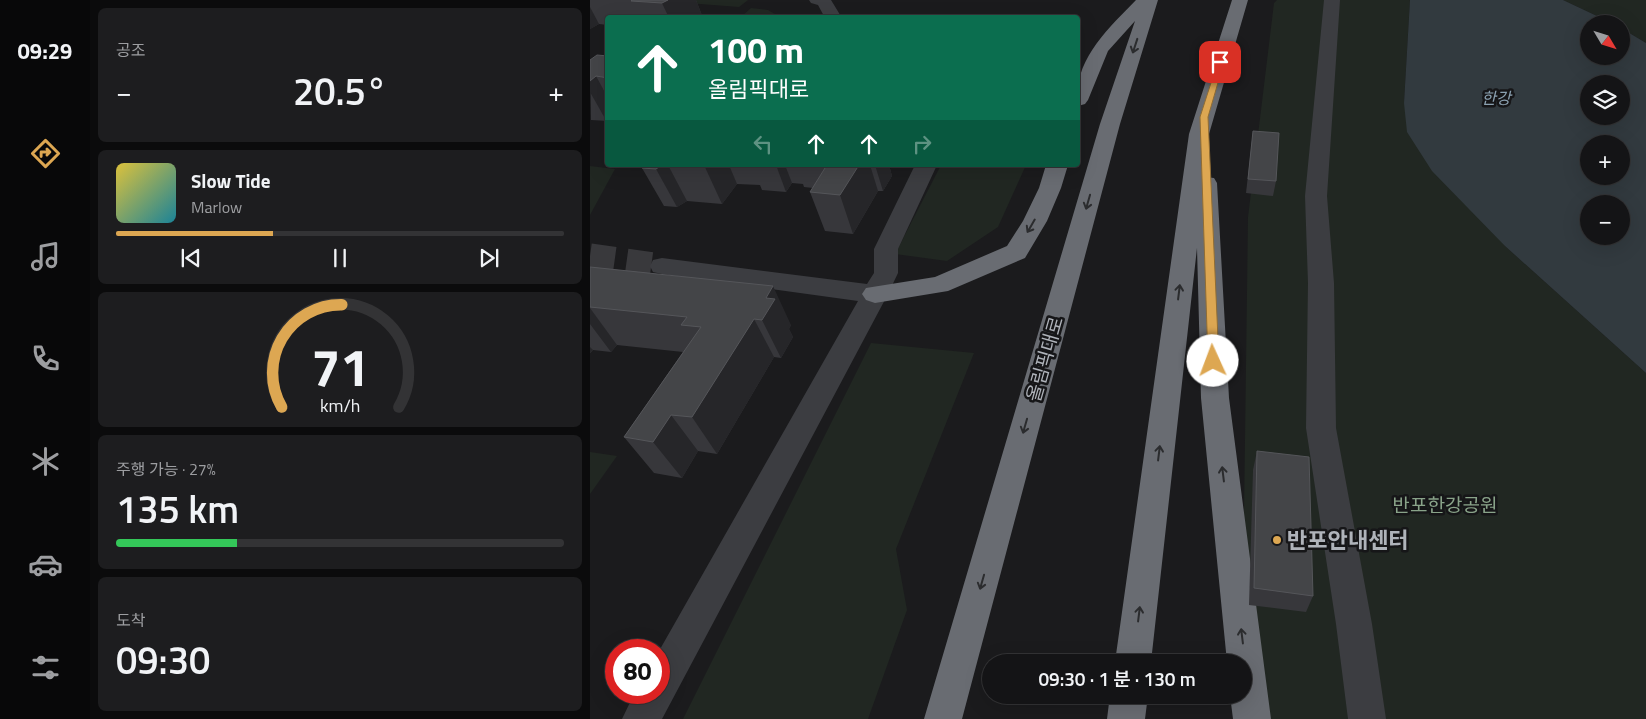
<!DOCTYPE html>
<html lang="ko">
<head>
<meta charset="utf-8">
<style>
	:root { --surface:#141416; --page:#1d1d1f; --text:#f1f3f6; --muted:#9d9ea1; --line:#333335; --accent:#dda752 }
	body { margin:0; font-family:"Titillium Web","Noto Sans KR",sans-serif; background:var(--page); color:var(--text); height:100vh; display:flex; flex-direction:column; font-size:19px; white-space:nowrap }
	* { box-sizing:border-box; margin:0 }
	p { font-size:16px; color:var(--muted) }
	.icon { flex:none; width:28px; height:28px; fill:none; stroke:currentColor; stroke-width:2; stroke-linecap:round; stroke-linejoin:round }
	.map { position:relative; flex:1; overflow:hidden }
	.sheet { display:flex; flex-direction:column; gap:8px; padding:8px; background:#0b0b0c; width:500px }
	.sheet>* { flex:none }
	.guide { position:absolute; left:15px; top:15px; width:475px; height:152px; border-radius:5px; box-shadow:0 5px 20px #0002,0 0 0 1px var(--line); background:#0b6e4f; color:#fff; overflow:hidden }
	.needle { width:32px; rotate:128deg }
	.fabs { position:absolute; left:990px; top:15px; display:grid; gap:10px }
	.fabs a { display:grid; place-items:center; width:50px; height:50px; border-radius:50%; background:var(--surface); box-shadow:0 5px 20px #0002,0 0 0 1px var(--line); font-size:25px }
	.speed { position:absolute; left:15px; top:639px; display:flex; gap:10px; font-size:25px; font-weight:700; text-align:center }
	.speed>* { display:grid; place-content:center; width:65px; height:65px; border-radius:50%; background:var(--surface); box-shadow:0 5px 20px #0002,0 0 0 1px var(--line); line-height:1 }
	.speed .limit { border:8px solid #d22; background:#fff; color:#111 }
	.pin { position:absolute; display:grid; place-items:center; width:42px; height:42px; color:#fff; margin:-21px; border-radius:10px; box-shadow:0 2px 8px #0006 }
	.me { position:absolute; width:55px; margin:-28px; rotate:358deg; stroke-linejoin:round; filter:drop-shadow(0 0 4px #0008) }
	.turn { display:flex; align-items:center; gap:18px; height:105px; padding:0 20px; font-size:22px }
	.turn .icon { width:65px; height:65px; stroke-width:2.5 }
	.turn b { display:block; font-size:35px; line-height:42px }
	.lanes { display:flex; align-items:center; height:48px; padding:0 20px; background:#0003; justify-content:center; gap:25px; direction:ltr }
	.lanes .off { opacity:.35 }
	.big { font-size:38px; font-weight:600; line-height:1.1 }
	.sheet .widget { flex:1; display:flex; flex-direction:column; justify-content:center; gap:8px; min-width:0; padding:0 18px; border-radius:8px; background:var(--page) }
	.sheet .dial { align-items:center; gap:0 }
	.dial svg { height:130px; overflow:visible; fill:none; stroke:var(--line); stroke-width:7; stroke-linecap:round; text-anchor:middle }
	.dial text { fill:var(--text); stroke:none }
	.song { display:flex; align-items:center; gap:15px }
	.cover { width:60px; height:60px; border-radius:8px; background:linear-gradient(135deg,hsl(50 70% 55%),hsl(190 70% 35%)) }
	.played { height:5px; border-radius:2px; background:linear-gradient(90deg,var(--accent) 35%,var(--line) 35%) }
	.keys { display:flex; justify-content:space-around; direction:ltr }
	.heat { display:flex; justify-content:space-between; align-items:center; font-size:28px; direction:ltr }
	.charge { height:8px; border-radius:4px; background:linear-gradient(90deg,#34c759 27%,var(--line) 0) }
	.trip { position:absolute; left:392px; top:654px; width:270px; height:50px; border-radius:25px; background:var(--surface); box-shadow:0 5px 20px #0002,0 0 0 1px var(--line); font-weight:600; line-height:50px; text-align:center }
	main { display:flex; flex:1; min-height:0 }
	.tabs { display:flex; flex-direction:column; width:90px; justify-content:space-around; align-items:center; background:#080809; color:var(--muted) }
	.tabs .icon { width:35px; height:35px }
	.tabs .current { color:var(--accent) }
	.tabs b { font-size:22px; color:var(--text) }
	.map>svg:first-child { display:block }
	.green { fill:#212722 }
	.water { fill:#323a3f; fill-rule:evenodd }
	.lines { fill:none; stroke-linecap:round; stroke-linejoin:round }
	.minor-tunnel { stroke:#39393c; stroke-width:25; stroke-dasharray:25 12; stroke-linecap:butt }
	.minor { fill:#3c3d41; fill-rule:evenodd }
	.highway { fill:#696c72; fill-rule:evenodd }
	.wall { fill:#37373b }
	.shaded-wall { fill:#262629 }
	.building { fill:#444548; stroke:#55565a }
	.oneway { stroke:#2b2c2e }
	.route { fill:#dda752; stroke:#906d35 }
	.poi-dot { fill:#dda752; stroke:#161618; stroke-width:2 }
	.labels { text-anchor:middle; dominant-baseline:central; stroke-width:5; stroke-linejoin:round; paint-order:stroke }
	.far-water-label { font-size:16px; font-style:italic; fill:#8ba1b1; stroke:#161618 }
	.street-label { font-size:19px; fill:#afb3ba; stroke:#161618 }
	.park-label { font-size:19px; fill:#89a389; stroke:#161618 }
	.near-poi-label { font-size:22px; font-weight:bold; fill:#afb3ba; stroke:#161618; text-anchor:start }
</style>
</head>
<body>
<main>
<nav class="tabs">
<b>09:29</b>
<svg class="icon current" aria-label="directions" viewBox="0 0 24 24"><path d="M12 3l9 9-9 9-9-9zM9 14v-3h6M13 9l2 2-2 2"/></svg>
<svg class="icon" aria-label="music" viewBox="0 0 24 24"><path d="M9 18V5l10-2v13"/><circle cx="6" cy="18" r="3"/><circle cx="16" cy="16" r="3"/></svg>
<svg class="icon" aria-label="phone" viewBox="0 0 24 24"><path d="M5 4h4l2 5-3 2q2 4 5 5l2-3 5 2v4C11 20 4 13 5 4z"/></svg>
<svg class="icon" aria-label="climate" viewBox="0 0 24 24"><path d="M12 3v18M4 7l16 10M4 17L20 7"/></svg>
<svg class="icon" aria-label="car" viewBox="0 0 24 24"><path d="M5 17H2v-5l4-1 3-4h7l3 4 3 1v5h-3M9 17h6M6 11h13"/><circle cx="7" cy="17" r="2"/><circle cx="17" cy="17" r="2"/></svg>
<svg class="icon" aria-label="filters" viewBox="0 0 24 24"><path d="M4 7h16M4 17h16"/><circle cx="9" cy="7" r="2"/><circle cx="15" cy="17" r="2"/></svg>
</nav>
<section class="sheet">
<div class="widget"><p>공조</p>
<div class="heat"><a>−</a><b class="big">20.5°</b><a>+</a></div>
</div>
<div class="widget">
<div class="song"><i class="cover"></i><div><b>Slow Tide</b><p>Marlow</p></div></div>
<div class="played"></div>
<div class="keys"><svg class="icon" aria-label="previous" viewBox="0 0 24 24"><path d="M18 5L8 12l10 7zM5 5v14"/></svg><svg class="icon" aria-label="pause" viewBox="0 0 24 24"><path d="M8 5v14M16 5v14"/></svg><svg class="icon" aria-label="next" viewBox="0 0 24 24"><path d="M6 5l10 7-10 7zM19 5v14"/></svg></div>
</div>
<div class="widget dial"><svg viewBox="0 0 100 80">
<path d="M14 69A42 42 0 1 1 86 69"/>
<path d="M14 69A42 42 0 0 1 51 6" stroke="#dda752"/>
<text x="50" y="56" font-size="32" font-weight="700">71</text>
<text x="50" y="72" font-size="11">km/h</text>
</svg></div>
<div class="widget"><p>주행 가능 · 27%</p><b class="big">135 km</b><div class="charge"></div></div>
<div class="widget"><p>도착</p><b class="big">09:30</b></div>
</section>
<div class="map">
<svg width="1056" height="719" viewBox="0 0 1056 719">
	<rect width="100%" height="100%" fill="#1b1b1d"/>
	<g class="green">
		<polygon points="58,0 158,0 149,7"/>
		<polygon points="687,0 820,0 814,103 915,246 1056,373 1056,719 651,719 654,662 652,662 658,217 684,3"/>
		<polygon points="973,0 1056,0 1056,43 1031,28 1031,24 1024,24"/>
		<polygon points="161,8 178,10 190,17 151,17"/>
		<polygon points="351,165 436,165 408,227 357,261 305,254"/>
		<polygon points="0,166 25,169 0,215"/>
		<polygon points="281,343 384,353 306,549 317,610 278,719 93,719"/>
		<polygon points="0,452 27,456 0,494"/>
	</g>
	<path class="water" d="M820,0H973L1024,24H999V56H1031V28L1056,43V373L915,246L842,171L817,132L814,103ZM999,84H1031V116H999ZM999,144H1031V176H999ZM999,204H1031V236H999Z"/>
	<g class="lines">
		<polyline class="minor-tunnel" points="0,256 72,266"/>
		<g class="minor">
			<polygon points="219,0 241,0 252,18 235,18 228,5 221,3"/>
			<polygon points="734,0 750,0 737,196 744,283 746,428 782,624 796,719 758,719 746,624 716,428 718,283 715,196"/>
			<polygon points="325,165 347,165 308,249 308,273 298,294 72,719 32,719 45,692 69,692 69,651 268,301 72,274 63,272 60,266 63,260 72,258 277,284 284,273 284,249"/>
		</g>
		<g class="highway">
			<path d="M546,0H568L530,124L372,719H334L510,124L545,21L518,51L498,100L495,104L488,106C482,61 517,30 546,0Z"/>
			<polygon points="642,0 658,0 619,134 615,177 624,178 627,183 639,398 681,719 643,719 640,695 654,695 654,662 637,662 611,398 607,248 561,662 525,662 599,134"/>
			<polygon points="456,165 478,165 471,188 457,221 435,258 358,291 285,303 276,300 272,294 276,288 345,277 417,246 433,221 449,188"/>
			<polygon points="520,695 558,695 555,719 517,719"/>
		</g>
	</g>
	<g class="wall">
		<polygon points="0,0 106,0 113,18 18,18 18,25 9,24 0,29"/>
		<polygon points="18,56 18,121 1,120 0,60"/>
		<polygon points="663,131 686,181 683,196 656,193"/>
		<polygon points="53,165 299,165 302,176 293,191 288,191 263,234 235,231 220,192 223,188 214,187 213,184 202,183 196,192 172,190 170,185 147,184 132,204 97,201 87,207 74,206 52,168 54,166"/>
		<polygon points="0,267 201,325 199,329 203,337 191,358 184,357 127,454 108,451 92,478 64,473 34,437 93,352 27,345 21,352 3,350 0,353"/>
		<polygon points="667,451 723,596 716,612 659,605 663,470"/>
	</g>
	<g class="shaded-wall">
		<polygon points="78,0 106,0 113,18 79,18 72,3"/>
		<polygon points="0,7 9,24 0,29"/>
		<polygon points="6,76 18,98 17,122 0,92 0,81"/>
		<polygon points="72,165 78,165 97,201 87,207 66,169"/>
		<polygon points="114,165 139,165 147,184 132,204"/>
		<polygon points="186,165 195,165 202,183 196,192"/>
		<polygon points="269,165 280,165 288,191 263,234 250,195"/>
		<polygon points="285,165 299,165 302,176 293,191"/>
		<polygon points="183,286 201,325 199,329 203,337 191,358 172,320 176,298"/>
		<polygon points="0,308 27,345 21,352 0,324"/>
		<polygon points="164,319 184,357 127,454 102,417"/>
		<polygon points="0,347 3,350 0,353"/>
		<polygon points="81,415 108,451 92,478 63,442"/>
	</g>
	<g class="building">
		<polygon points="42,0 78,0 72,3 41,1"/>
		<polygon points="7,55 18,56 18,78 6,76 0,81 0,60"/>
		<polygon points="663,131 689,133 686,181 658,179"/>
		<polygon points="55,165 72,165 66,169 52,168"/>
		<polygon points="235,165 269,165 250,195 220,192 235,168"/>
		<polygon points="0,267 183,286 176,298 185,299 172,320 164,319 102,417 81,415 63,442 34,437 111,327 91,325 97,317 0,307"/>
		<polygon points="667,451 719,457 723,596 664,588"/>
	</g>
	<defs><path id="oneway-shaft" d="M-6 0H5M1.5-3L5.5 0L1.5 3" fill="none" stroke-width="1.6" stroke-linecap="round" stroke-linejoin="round" transform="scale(1.25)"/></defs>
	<g class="oneway">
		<use href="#oneway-shaft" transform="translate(545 46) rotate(108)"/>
		<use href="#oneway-shaft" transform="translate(498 202) rotate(106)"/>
		<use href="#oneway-shaft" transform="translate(441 226) rotate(120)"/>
		<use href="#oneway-shaft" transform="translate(589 292) rotate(-83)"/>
		<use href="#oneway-shaft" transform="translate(435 426) rotate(106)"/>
		<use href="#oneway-shaft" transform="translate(569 453) rotate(-83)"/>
		<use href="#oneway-shaft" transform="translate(633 474) rotate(-97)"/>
		<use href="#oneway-shaft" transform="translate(392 582) rotate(106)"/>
		<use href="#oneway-shaft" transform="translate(549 614) rotate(-83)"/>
		<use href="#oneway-shaft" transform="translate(652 636) rotate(-97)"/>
	</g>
	<polygon class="route" points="628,61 634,62 618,117 629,361 623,365 618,361 610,117"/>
	<circle class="poi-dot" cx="687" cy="540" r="5"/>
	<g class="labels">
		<g class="far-water-label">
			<text x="906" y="98">한강</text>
		</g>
		<g class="street-label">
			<text transform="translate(454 359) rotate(-74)">올림픽대로</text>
		</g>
		<g class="park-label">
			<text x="855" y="504">반포한강공원</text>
		</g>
		<g class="near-poi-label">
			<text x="697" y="540">반포안내센터</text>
		</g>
	</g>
</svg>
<div class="fabs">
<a><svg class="needle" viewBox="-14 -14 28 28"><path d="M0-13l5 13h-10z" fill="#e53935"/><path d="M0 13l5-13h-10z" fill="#9d9ea1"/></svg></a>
<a><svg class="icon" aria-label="layers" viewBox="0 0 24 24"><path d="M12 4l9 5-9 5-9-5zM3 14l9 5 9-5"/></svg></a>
<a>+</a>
<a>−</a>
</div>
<div class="speed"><div class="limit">80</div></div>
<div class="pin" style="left:630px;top:62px;background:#d93025"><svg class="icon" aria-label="arrive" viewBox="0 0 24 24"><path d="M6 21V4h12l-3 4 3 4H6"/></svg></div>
<svg class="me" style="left:623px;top:361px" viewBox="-20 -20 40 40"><circle r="19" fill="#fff"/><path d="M0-13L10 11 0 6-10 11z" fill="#dda752"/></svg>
<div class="trip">09:30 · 1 분 · 130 m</div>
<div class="guide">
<div class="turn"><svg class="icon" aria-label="ahead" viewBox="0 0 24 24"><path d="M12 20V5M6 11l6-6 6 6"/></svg><div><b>100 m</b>올림픽대로</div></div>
<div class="lanes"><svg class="icon off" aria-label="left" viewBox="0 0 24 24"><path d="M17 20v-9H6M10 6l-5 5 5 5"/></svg><svg class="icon" aria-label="ahead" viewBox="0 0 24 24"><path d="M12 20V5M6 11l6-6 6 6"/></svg><svg class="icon" aria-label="ahead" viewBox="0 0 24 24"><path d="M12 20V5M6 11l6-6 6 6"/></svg><svg class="icon off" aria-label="right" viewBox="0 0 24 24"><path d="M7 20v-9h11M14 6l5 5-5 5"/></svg></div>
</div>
</div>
</main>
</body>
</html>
